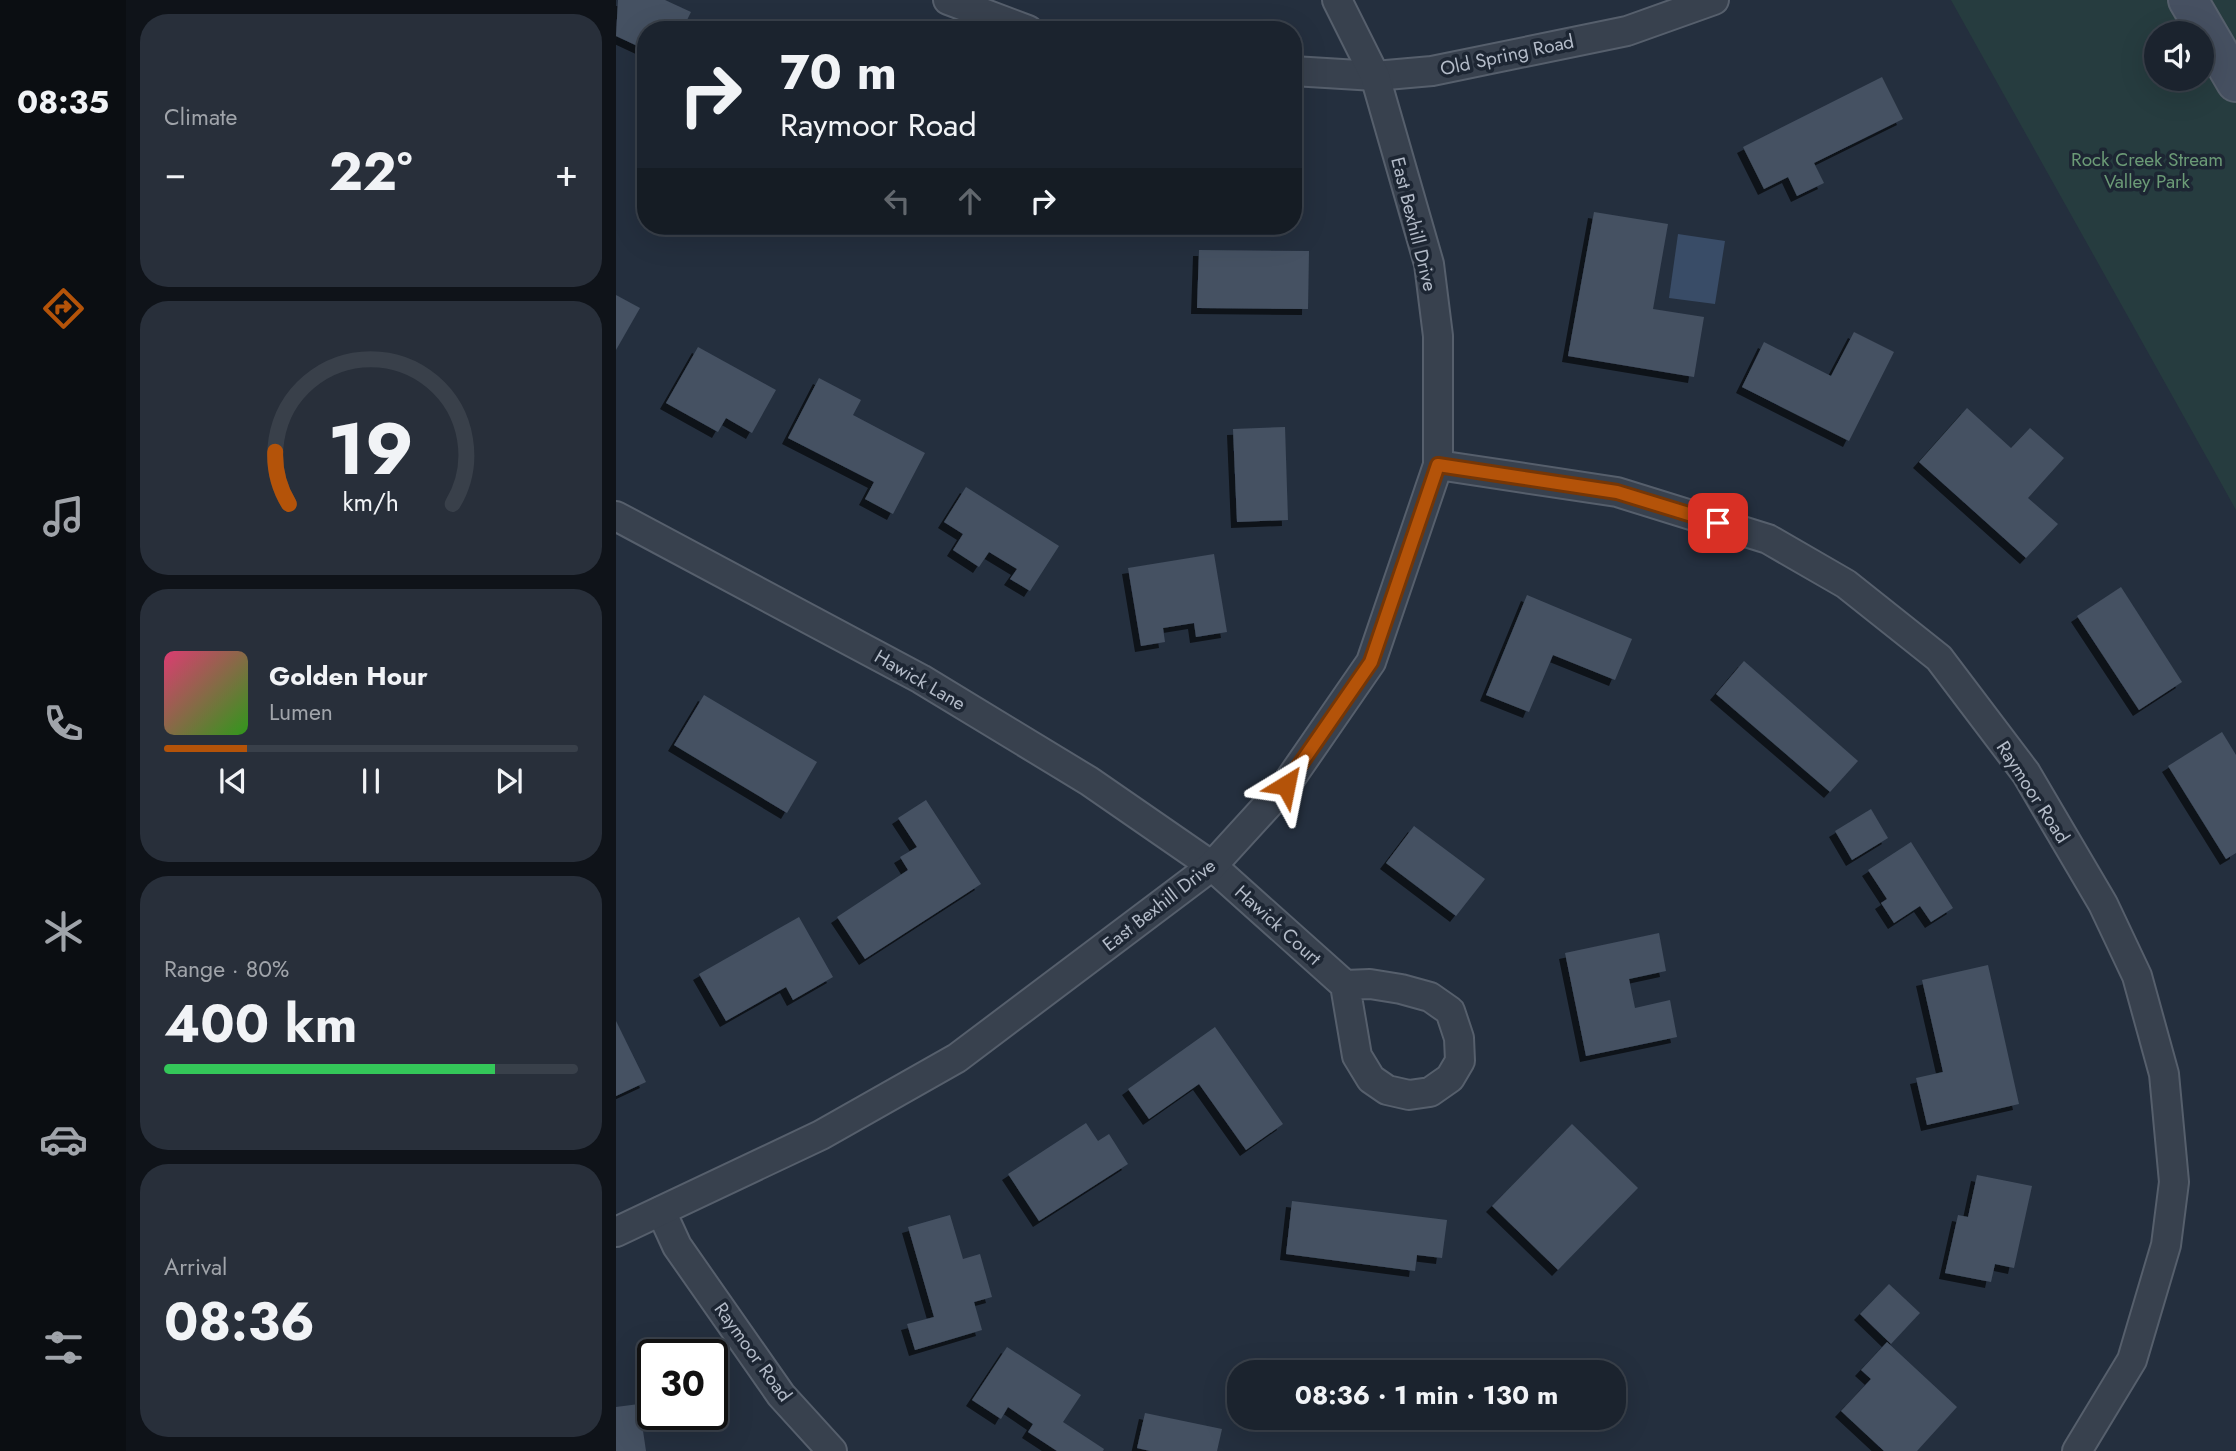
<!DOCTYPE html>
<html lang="en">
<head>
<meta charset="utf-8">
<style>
	:root { --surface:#1b232e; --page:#282f3a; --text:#f1f3f6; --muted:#a0a4aa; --line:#39404a; --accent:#b45309 }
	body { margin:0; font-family:Jost,sans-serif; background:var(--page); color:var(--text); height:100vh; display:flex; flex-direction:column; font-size:26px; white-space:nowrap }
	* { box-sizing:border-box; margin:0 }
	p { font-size:23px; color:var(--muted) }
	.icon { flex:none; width:38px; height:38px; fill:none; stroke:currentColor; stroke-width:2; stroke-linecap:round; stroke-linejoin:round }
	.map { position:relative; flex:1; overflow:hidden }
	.drawer { display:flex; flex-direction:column; gap:14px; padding:14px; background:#0f1319; width:490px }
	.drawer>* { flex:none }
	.top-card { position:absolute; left:21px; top:21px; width:665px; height:214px; border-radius:28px; box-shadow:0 7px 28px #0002,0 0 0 2px var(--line); background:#1b232e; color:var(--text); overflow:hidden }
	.controls { position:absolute; left:1528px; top:21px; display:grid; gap:14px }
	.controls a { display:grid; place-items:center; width:70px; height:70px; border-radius:50%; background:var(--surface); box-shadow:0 7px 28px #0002,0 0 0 2px var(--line); font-size:35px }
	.speed { position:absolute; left:21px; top:1339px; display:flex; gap:14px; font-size:35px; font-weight:700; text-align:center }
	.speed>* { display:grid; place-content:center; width:91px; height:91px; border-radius:50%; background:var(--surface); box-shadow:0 7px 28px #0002,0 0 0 2px var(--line); line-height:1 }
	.speed .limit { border:4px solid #111; border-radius:10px; background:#fff; color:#111 }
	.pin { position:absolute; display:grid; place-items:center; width:60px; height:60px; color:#fff; margin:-30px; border-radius:14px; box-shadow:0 4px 10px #0006 }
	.me { position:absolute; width:77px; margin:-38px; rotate:35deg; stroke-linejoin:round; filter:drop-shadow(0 0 5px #0008) }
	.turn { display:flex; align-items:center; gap:24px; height:147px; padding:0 28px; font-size:32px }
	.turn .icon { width:91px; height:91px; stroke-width:2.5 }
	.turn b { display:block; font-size:49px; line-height:60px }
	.lanes { display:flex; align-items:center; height:66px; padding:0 28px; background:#0003; justify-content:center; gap:35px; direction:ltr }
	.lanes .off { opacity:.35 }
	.big { font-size:52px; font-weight:700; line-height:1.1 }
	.drawer .card { flex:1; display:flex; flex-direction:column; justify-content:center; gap:10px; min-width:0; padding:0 24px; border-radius:28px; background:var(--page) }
	.drawer .dial { align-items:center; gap:0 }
	.dial svg { height:182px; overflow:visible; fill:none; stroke:var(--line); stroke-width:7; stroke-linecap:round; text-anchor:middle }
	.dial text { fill:var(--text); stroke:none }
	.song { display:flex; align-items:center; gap:21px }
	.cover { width:84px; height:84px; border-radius:10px; background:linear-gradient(135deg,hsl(340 70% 55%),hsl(110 70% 35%)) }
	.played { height:7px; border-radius:4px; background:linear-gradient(90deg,var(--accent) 20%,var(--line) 20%) }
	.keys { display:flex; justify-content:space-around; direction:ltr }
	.heat { display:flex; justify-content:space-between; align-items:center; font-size:38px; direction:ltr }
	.charge { height:10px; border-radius:5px; background:linear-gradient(90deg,#34c759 80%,var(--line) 0) }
	.trip { position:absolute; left:611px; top:1360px; width:399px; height:70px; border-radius:28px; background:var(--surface); box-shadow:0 7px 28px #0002,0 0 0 2px var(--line); font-weight:700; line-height:70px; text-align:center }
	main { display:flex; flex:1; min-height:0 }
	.tab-bar { display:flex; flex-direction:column; width:126px; justify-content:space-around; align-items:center; background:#0b0e12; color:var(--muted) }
	.tab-bar .icon { width:49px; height:49px }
	.tab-bar .on { color:var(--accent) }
	.tab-bar b { font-size:32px; color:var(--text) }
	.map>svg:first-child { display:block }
	.green { fill:#263c3f; fill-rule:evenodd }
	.water { fill:#394c67 }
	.building { fill:#455162; filter:url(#shadow) }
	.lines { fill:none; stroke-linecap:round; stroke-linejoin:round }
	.street-casing { stroke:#565f6c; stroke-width:32 }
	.secondary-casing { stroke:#565f6c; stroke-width:42 }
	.street { stroke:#38414e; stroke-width:28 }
	.secondary { stroke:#465061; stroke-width:38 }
	.route-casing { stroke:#753606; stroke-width:18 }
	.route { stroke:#b45309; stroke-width:12 }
	.labels { text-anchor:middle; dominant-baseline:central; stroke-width:7; stroke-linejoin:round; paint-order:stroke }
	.street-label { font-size:19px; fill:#b4bcc9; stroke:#1d2633 }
	.park-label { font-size:19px; fill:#6b9a76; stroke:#1d2633 }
</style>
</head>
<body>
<main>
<nav class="tab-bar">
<b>08:35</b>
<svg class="icon on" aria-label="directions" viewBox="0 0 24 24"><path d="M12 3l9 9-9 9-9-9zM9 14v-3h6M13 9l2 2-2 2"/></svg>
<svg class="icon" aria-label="music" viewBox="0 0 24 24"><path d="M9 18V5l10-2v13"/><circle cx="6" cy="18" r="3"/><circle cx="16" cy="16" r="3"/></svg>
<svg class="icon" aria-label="phone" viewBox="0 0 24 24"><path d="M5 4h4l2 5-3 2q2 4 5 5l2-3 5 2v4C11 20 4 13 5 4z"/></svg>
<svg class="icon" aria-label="climate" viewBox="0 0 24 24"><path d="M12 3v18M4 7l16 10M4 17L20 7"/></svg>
<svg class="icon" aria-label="car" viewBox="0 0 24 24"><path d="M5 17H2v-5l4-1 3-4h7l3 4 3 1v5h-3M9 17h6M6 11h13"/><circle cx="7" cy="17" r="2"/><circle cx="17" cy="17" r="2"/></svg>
<svg class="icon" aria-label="filters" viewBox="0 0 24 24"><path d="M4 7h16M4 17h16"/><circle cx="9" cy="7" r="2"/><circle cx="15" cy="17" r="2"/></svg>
</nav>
<section class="drawer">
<div class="card"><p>Climate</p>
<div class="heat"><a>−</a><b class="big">22°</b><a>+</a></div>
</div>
<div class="card dial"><svg viewBox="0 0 100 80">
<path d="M14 69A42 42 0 1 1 86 69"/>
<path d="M14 69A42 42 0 0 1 8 46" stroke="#b45309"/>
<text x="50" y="56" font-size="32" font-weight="700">19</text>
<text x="50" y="72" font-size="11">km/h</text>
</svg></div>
<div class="card">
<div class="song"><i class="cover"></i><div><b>Golden Hour</b><p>Lumen</p></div></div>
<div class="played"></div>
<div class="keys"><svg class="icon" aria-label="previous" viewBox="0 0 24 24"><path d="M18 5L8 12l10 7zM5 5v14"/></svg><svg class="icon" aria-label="pause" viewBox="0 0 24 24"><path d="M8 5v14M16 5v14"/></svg><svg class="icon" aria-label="next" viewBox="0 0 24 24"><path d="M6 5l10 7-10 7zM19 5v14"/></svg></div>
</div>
<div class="card"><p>Range · 80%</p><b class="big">400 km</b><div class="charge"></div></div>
<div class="card"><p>Arrival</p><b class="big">08:36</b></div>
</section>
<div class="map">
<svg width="1620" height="1451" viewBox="0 0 1620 1451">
	<defs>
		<filter id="shadow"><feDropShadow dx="-6" dy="6" stdDeviation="0" flood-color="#0009"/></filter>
	</defs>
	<rect width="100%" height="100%" fill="#242f3e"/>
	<path class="green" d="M1335,0H1620V510L1600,474ZM1540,33H1586V79H1540Z"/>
	<polygon class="water" points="1062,234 1109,241 1099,304 1053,298"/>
	<g class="building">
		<polygon points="2,0 49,0 75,12 66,30 30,30 30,50 0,36"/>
		<polygon points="1266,77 1287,119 1198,163 1208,183 1181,196 1172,177 1148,189 1127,147"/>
		<polygon points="978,212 1052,224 1037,309 1088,317 1078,377 952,356"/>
		<polygon points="583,250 693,251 692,309 581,308"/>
		<polygon points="0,295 24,308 0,350"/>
		<polygon points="1238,332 1278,352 1233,441 1126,387 1148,342 1215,376"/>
		<polygon points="82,347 160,390 136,433 110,418 102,432 50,403"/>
		<polygon points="203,378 245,400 237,415 309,453 277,514 249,499 258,482 172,438"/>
		<polygon points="1351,408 1395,448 1414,428 1448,458 1412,498 1442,524 1410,558 1303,462"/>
		<polygon points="669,427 672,520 621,522 617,429"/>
		<polygon points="350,487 443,546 414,591 394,579 401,569 373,552 363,567 337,550 347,534 328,522"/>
		<polygon points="598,554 611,632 580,637 578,623 547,628 549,642 525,646 512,568"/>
		<polygon points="1505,587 1566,682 1523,710 1461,616"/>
		<polygon points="911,595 1016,639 999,680 937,655 913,712 870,695"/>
		<polygon points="1128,661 1242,761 1214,792 1100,694"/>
		<polygon points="88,695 201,762 171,813 58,745"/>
		<polygon points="1606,732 1620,755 1620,853 1610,859 1552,766"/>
		<polygon points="310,800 365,884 249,959 221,917 292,870 284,857 301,847 282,818"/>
		<polygon points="1255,809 1272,838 1236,860 1219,831"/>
		<polygon points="798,826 869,879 840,916 770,863"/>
		<polygon points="1295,842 1337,908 1315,922 1304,906 1278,923 1265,903 1271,899 1252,870"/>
		<polygon points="183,917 217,977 177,1000 170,987 110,1021 83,974"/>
		<polygon points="1043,933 1050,971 1013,979 1019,1008 1054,1000 1061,1037 970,1056 949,953"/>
		<polygon points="1372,965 1403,1104 1311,1125 1300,1078 1327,1072 1306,980"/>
		<polygon points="0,1021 30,1082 0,1096"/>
		<polygon points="599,1027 667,1124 630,1150 583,1084 533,1119 512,1089"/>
		<polygon points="470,1123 482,1141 493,1134 512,1164 423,1221 392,1174"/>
		<polygon points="956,1124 1022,1188 942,1270 876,1206"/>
		<polygon points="1361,1175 1416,1186 1398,1268 1379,1264 1375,1282 1329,1273 1342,1215 1352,1217"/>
		<polygon points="676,1201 831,1220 826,1258 801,1255 799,1271 670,1254"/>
		<polygon points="334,1215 347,1259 364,1254 376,1297 358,1302 366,1330 299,1350 291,1324 318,1317 292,1227"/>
		<polygon points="1273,1284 1304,1313 1275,1344 1244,1314"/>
		<polygon points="1271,1342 1341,1407 1301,1451 1268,1451 1225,1411 1255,1379 1245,1370"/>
		<polygon points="391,1347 465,1395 447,1422 488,1449 487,1451 441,1451 412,1432 417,1424 392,1407 385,1419 356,1400"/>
		<polygon points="23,1404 30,1451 0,1451 0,1407"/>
		<polygon points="529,1413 606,1429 601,1451 534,1451 521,1448"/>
	</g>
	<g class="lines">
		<g class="street-casing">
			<g id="street">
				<polyline points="332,0 412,30"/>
				<polyline points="677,71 759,76 816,71 1011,31 1098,0"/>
				<polyline points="822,465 1001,492 1152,539 1230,584 1323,658 1410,773 1487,904 1521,976 1548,1074 1558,1182 1550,1245 1516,1360 1461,1451"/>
				<polyline points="0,516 305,679 473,781 596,866 729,985 741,1056 755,1079 771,1090 793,1095 814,1092 834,1078 844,1061 843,1038 834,1011 814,997 785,989 754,984 729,985"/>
				<polyline points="45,1211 61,1246 165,1395 216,1451"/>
				<polyline points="0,1232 205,1135 341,1058 596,866 670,785 755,662 822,465 822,336 813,264 759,76 721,0"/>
			</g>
		</g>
		<g class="secondary-casing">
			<polyline id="secondary" points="1572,0 1620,82"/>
		</g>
		<use href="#street" class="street"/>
		<use href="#secondary" class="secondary"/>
	</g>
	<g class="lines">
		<g class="route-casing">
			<polyline id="route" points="670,785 755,662 822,465 1001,492 1102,523"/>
		</g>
		<use href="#route" class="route"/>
	</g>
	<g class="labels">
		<g class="street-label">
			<text transform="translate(891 55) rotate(-12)">Old Spring Road</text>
			<text transform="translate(798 224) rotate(76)">East Bexhill Drive</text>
			<text transform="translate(304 680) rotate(30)">Hawick Lane</text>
			<text transform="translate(1417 792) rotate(57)">Raymoor Road</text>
			<text transform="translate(543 905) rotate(-38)">East Bexhill Drive</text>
			<text transform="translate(662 925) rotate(42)">Hawick Court</text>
			<text transform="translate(137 1352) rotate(54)">Raymoor Road</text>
		</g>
		<g class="park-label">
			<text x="1531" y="159">Rock Creek Stream<tspan x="1531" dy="22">Valley Park</tspan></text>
		</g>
	</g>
</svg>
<div class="controls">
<a><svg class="icon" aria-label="sound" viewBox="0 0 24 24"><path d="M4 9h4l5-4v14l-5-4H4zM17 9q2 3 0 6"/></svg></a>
</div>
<div class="speed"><div class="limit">30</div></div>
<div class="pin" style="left:1102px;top:523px;background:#d93025"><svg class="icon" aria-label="arrive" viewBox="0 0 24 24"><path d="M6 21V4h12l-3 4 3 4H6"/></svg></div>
<svg class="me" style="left:670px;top:785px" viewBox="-20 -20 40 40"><path d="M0-17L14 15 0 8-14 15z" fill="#b45309" stroke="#fff" stroke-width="4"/></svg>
<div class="trip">08:36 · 1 min · 130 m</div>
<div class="top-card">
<div class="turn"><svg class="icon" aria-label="right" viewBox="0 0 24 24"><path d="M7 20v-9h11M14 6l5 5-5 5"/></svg><div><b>70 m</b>Raymoor Road</div></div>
<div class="lanes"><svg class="icon off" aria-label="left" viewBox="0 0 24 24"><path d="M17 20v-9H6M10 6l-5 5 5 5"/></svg><svg class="icon off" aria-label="ahead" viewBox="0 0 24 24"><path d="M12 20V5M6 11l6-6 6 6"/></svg><svg class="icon" aria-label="right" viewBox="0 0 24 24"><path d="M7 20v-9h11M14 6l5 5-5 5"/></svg></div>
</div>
</div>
</main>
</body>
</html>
